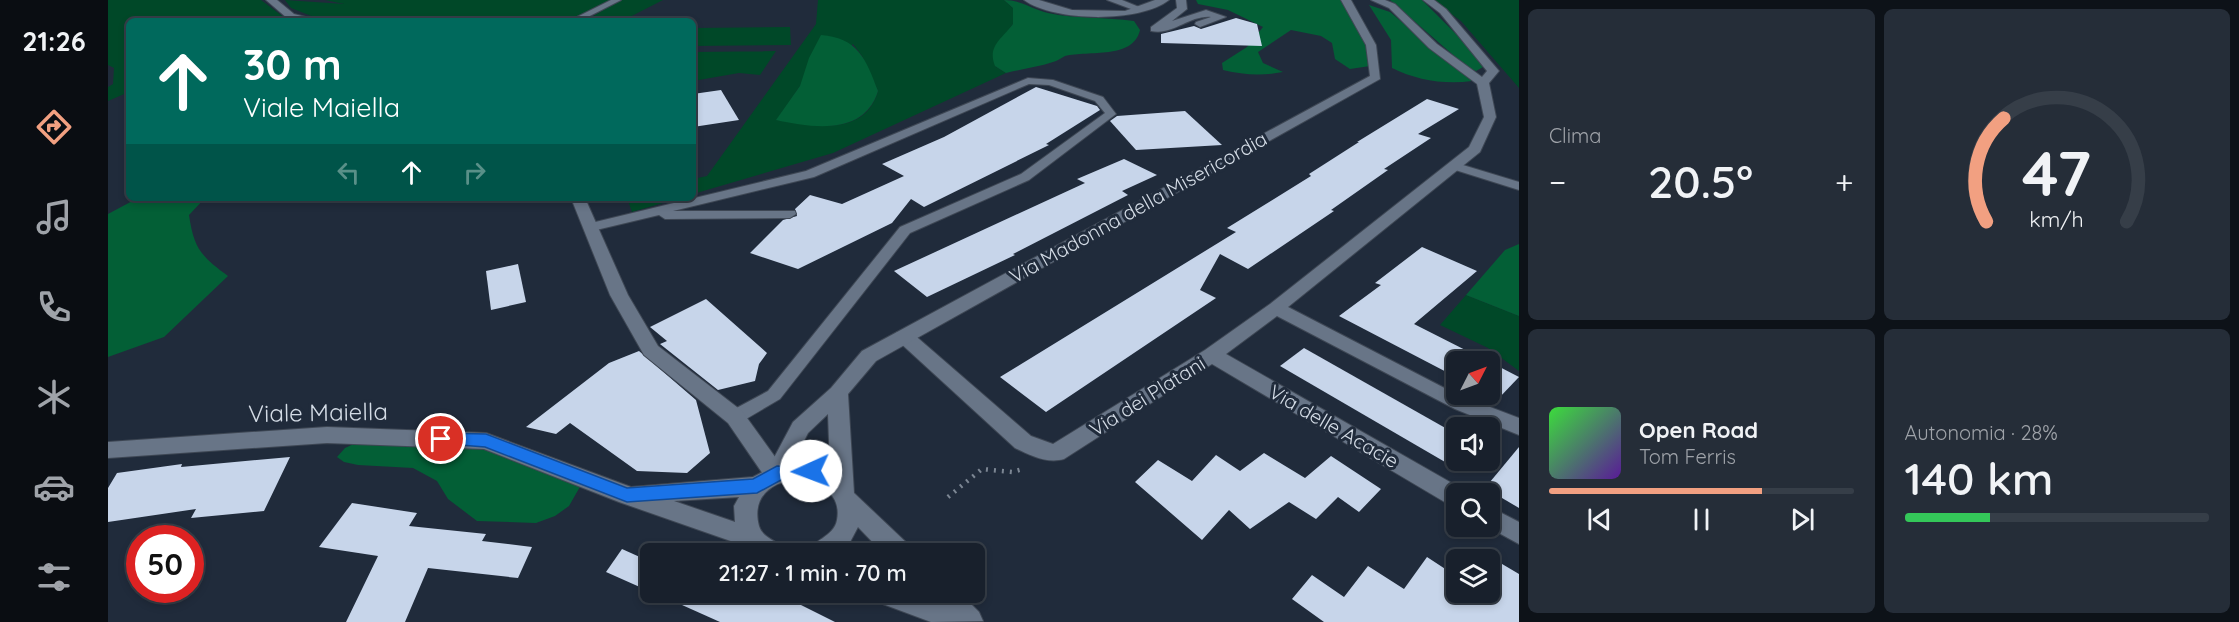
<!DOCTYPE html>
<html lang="it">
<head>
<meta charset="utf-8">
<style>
	:root { --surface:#18202c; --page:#252d38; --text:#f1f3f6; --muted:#9fa3a9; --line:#363e48; --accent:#f2a081 }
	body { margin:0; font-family:Quicksand,sans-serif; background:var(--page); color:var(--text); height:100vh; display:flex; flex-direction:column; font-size:22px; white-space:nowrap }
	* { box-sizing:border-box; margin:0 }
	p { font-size:20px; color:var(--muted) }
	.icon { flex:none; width:33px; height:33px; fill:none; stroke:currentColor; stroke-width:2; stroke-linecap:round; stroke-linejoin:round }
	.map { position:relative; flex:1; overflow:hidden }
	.sheet { display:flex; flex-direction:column; gap:9px; padding:9px; background:#0d1218; width:720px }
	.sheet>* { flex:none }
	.banner { position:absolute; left:18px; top:18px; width:570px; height:183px; border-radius:9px; box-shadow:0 3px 9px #0003,0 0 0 2px var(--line); background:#00695c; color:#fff; overflow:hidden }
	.needle { width:39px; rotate:48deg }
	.buttons { position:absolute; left:1338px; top:351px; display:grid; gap:12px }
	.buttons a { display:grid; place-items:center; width:54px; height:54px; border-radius:9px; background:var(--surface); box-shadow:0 3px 9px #0003,0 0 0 2px var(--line); font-size:30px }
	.speed { position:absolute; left:18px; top:525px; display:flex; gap:12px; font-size:30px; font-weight:700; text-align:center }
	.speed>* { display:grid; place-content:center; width:78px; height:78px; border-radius:50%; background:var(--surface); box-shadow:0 3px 9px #0003,0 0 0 2px var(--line); line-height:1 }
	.speed .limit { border:9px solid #d22; background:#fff; color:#111 }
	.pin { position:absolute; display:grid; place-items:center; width:51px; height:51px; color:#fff; margin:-26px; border:3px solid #fff; border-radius:50%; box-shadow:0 2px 6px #0007 }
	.me { position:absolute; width:66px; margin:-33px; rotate:268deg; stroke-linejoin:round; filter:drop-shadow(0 0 4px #0008) }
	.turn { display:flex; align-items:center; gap:21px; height:126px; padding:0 18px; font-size:27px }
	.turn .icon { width:78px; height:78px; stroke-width:2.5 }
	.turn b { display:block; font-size:42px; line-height:51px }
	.lanes { display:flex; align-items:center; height:57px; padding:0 18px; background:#0003; justify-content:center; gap:30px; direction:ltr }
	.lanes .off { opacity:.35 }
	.big { font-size:45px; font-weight:600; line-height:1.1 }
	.sheet .widget { flex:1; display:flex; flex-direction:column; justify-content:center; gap:9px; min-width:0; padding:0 21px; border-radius:9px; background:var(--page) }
	.sheet .dial { align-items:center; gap:0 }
	.dial svg { height:156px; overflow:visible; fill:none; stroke:var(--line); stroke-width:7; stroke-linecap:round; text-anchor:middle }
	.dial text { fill:var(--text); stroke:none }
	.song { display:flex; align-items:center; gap:18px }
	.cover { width:72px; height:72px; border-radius:9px; background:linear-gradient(135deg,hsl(120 70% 55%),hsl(270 70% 35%)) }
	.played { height:6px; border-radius:3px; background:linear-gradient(90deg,var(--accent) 70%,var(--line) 70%) }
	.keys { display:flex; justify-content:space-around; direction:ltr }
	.heat { display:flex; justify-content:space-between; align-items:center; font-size:33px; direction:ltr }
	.charge { height:9px; border-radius:4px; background:linear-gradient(90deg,#34c759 28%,var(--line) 0) }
	.sheet .tiles { flex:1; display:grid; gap:9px; grid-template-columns:repeat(2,1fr) }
	.trip { position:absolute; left:532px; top:543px; width:345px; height:60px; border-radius:9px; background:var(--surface); box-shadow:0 3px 9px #0003,0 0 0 2px var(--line); font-weight:600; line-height:60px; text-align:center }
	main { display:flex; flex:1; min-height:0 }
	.dock { display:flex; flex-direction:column; width:108px; justify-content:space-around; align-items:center; background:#0a0d12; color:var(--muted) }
	.dock .icon { width:42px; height:42px }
	.dock .active { color:var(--accent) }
	.dock b { font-size:27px; color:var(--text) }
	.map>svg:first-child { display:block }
	.green { fill:#004828; fill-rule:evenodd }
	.forest { fill:#035f36 }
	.building { fill:#c7d5ea }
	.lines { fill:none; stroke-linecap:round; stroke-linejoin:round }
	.lane-casing { stroke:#3e4754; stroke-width:2 }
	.street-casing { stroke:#3e4754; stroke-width:2 }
	.secondary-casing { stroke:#3e4754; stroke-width:2 }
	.path { stroke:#7c8693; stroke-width:4.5; stroke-dasharray:2 6; stroke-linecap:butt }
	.lane { fill:#687587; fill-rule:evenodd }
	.street { fill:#687587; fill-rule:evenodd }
	.secondary { fill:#687587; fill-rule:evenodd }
	.route { fill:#1a73e8; stroke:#114b97; stroke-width:1.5 }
	.labels { text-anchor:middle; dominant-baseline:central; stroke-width:6; stroke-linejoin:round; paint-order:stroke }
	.street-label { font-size:20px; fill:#d3dbe5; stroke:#202b3b }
	.near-street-label { font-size:24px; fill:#d3dbe5; stroke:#202b3b }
</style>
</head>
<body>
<main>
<nav class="dock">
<b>21:26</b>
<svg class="icon active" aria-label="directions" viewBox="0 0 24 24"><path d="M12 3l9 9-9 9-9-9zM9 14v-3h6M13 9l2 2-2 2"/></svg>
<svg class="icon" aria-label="music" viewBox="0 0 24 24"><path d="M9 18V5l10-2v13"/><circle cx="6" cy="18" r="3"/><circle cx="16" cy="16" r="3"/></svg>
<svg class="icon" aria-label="phone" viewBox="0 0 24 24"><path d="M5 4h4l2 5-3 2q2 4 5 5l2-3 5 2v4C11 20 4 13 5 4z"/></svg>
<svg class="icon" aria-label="climate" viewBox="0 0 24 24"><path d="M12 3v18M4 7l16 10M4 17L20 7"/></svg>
<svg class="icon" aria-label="car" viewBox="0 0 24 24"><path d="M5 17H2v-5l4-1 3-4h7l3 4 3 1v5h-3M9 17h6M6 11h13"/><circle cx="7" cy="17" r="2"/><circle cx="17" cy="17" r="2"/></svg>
<svg class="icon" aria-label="filters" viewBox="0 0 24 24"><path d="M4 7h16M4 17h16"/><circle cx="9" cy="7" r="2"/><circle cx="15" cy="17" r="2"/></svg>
</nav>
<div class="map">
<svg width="1411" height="622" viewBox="0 0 1411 622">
	<rect width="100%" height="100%" fill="#202b3b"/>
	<g class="green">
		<polygon points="0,0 153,0 181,21 197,21 21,21 21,92 0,101 0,87 5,84 6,68 0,65"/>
		<polygon points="177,0 236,4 217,0 505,0 486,10 482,18 512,0 555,0 514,21 216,21 183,8"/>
		<path d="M710,0H896L905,8V24L900,31L887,66L898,73L725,153L585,194V179L599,176L708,24ZM745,44L754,56L770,91C756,138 706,125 669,120L692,86Z"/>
		<polygon points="1324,0 1411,0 1411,88 1353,21"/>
		<polygon points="682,27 683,45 585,46 586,28"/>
		<polygon points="668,51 652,75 631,73 585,81 585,52"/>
		<polygon points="519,198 572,198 524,212"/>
		<polygon points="1358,295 1411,316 1411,371 1380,348 1332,325"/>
	</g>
	<g class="forest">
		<path d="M896,0C913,0 923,9 940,13C968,19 998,17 1026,21L1032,30C1025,60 981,50 957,56C953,58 949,61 945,62C930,67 913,69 898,73L887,66C879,46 894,39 905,24V8Z"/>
		<path d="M1088,0H1236L1258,43L1262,66L1242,69L1227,59L1224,43L1213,36L1183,30L1150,52L1155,63L1175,72C1154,76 1136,75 1115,70L1114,63L1139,47L1155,27L1120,10L1090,4Z"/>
		<polygon points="1282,0 1314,0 1356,42 1377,66 1368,71 1359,67"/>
		<path d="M1261,5L1282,12L1364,81C1337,85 1308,80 1284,68L1283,40Z"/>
		<path d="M713,35C750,38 758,59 770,91C756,136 705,128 668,120L692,86L701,58Z"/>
		<path d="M30,198H97L81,215C86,249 93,256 120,276L56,337L0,357V214Z"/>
		<polygon points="1411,244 1411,316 1358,295 1397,250"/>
		<polygon points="250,442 363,447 393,453 473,485 461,506 447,516 428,523 369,521 340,499 329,481 305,468 250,465 236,462 229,457 237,448"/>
	</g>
	<g class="building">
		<polygon points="1128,18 1149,24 1154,46 1053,43 1053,34 1086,26 1093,29"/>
		<polygon points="928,87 989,106 992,110 938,144 941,145 816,207 803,199 784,223 690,269 642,253 675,220 689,216 687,209 702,195 734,204 796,176 774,164 836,137"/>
		<polygon points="613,90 631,120 585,127 585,94"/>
		<polygon points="1319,99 1351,109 1310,134 1323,138 1276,169 1280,170 1223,210 1226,211 1140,269 1112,254 1092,290 1108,298 938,412 892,377 1128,232 1119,228 1203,176 1201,174 1251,142 1249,142"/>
		<polygon points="1077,111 1114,145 1028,150 1002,121 1009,116"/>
		<polygon points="1016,159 1049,175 1014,191 1020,195 905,254 907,255 819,297 786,271 977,183 969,179"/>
		<polygon points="1314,247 1369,271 1306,324 1381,362 1348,362 1348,377 1231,316 1273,285 1267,283"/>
		<polygon points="410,264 418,302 383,310 378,271"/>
		<polygon points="598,299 659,353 651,364 647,381 610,390 552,344 559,341 542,327"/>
		<polygon points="1196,348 1348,434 1348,450 1337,462 1172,366"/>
		<polygon points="531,351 588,400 602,453 579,473 529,471 462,423 448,434 418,427 501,363"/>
		<polygon points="1382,362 1411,377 1390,399 1382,394"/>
		<polygon points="1411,447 1411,508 1377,488"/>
		<polygon points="1156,453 1197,478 1223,456 1273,489 1251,512 1230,497 1208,519 1181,502 1142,529 1121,510 1094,540 1027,482 1050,460 1084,481 1108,455 1132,471"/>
		<polygon points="182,457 156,511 83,518 88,509 0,522 0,488 9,473 74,464 73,467"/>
		<polygon points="244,503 309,513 301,526 378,534 374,541 424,547 410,578 320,568 297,622 238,622 270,556 211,547"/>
		<polygon points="1367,548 1411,574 1411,622 1216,622 1184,599 1204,575 1236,597 1260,566 1296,589 1319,557 1348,576 1348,592 1382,592 1382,560 1359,560"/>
		<polygon points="514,549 543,562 543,592 498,572"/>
		<polygon points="545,592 667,592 727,622 612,622"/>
	</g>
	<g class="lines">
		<g class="lane-casing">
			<g id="lane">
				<polygon points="503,0 513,0 472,21 461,21"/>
				<polygon points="920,78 945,80 995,97 1008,114 921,180 802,233 672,399 633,422 627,423 621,422 618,417 621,412 660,391 792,227 913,174 997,113 987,101 941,85 921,84 706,177 565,211 687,211 688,214 682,218 557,219 551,215 484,231 477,227 479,224 698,171"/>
				<polygon points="1345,162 1411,182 1411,190 1341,168 1339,166"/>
			</g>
		</g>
		<g class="street-casing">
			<g id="street">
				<polygon points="158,0 169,0 186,14 213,21 179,18"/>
				<polygon points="999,0 1014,0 1036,9 1031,12"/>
				<path d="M1068,0H1078L1079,9L1064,21L1098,10L1118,17L1092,27L1087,24L1088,22L1103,17C1081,15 1065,36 1043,31V27L1069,8Z"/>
				<path d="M1263,0H1277L1287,4L1329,44L1374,77L1379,71L1332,13L1315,0H1326L1338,9L1391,71L1381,83L1388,117L1372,152L1180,307L1348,394L1411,418V435L1347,409L1169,316L1118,354L1356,490L1358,494H1348V506L1340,504L1104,364L956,459C939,464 922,455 907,448L789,340L787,336L789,332H803L923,436L945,444L1097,350L1162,304L1361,147L1376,117L1369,84L1321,48L1281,8Z"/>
				<polygon points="463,198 477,198 520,295 550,346 634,411 675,468 678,474 675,480 667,483 659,480 620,423 536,355 502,295"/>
				<polygon points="1382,507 1411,522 1411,544 1378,526 1382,526"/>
			</g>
		</g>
		<g class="secondary-casing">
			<g id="secondary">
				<path d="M916,0H931L964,10L1017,11L1047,0H1061C1032,23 946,22 916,0Z"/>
				<path d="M1233,0H1243L1268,45L1272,79L768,361L740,394L746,493L802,546L805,554H776L750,527L741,544L731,554H698C704,540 726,537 729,520C739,467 635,466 651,526C655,540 674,541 680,554H645L637,546L511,502L376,449L219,443L0,458V442L219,427L378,433L523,487L645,477L660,469L685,422L723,388L754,351L1262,76L1258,45ZM720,414L722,470L701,463H685L700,433ZM631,497L626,506L627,522L566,501Z"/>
				<polygon points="760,592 808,592 823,598 820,592 851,592 871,612 875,621 823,622 764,600"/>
			</g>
		</g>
		<polyline class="path" points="840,497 874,469 904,472 915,469"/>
		<use href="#lane" class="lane"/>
		<use href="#street" class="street"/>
		<use href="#secondary" class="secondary"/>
	</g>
	<polygon class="route" points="333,433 378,434 519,488 645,479 669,466 709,467 711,471 709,476 673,480 649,493 519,502 377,447 327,443 325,439 327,435"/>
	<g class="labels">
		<g class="street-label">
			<text transform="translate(1030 207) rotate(-29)">Via Madonna della Misericordia</text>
			<text transform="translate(1039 396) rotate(-32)">Via dei Platani</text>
			<text transform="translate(1226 426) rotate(30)">Via delle Acacie</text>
		</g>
		<g class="near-street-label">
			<text transform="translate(210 412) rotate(-1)">Viale Maiella</text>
		</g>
	</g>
</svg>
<div class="buttons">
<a><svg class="needle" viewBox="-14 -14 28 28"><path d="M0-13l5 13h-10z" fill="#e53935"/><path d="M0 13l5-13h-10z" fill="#9fa3a9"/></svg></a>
<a><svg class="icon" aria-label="sound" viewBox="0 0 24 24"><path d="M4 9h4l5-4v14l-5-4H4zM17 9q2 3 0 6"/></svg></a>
<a><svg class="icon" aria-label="search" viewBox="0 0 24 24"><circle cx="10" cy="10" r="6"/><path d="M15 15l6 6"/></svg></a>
<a><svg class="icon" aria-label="layers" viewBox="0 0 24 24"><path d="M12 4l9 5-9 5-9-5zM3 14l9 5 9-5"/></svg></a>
</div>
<div class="speed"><div class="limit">50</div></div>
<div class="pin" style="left:333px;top:439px;background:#d93025"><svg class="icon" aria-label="arrive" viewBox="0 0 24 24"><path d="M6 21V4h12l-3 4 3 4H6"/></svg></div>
<svg class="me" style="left:703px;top:471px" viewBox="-20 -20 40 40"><circle r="19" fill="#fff"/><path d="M0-13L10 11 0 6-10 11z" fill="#1a73e8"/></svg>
<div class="trip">21:27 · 1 min · 70 m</div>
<div class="banner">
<div class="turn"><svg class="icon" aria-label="ahead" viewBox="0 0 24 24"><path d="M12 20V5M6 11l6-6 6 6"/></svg><div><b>30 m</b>Viale Maiella</div></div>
<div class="lanes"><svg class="icon off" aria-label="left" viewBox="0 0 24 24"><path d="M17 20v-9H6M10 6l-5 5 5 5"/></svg><svg class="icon" aria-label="ahead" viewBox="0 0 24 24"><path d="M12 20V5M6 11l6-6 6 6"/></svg><svg class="icon off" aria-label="right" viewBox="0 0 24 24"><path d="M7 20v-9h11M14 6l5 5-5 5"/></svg></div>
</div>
</div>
<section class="sheet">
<div class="tiles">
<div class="widget"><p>Clima</p>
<div class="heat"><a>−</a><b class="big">20.5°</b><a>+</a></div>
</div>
<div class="widget dial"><svg viewBox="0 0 100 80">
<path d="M14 69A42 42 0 1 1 86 69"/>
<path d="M14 69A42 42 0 0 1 23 16" stroke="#f2a081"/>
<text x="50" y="56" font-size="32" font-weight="700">47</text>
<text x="50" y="72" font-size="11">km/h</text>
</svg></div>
<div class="widget">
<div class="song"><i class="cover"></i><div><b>Open Road</b><p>Tom Ferris</p></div></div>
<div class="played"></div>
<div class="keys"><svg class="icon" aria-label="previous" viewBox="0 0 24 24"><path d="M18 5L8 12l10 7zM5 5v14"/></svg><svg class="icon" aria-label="pause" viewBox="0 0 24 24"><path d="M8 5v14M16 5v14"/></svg><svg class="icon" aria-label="next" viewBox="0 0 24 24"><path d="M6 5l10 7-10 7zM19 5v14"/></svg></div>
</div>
<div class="widget"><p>Autonomia · 28%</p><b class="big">140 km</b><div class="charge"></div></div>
</div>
</section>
</main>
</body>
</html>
